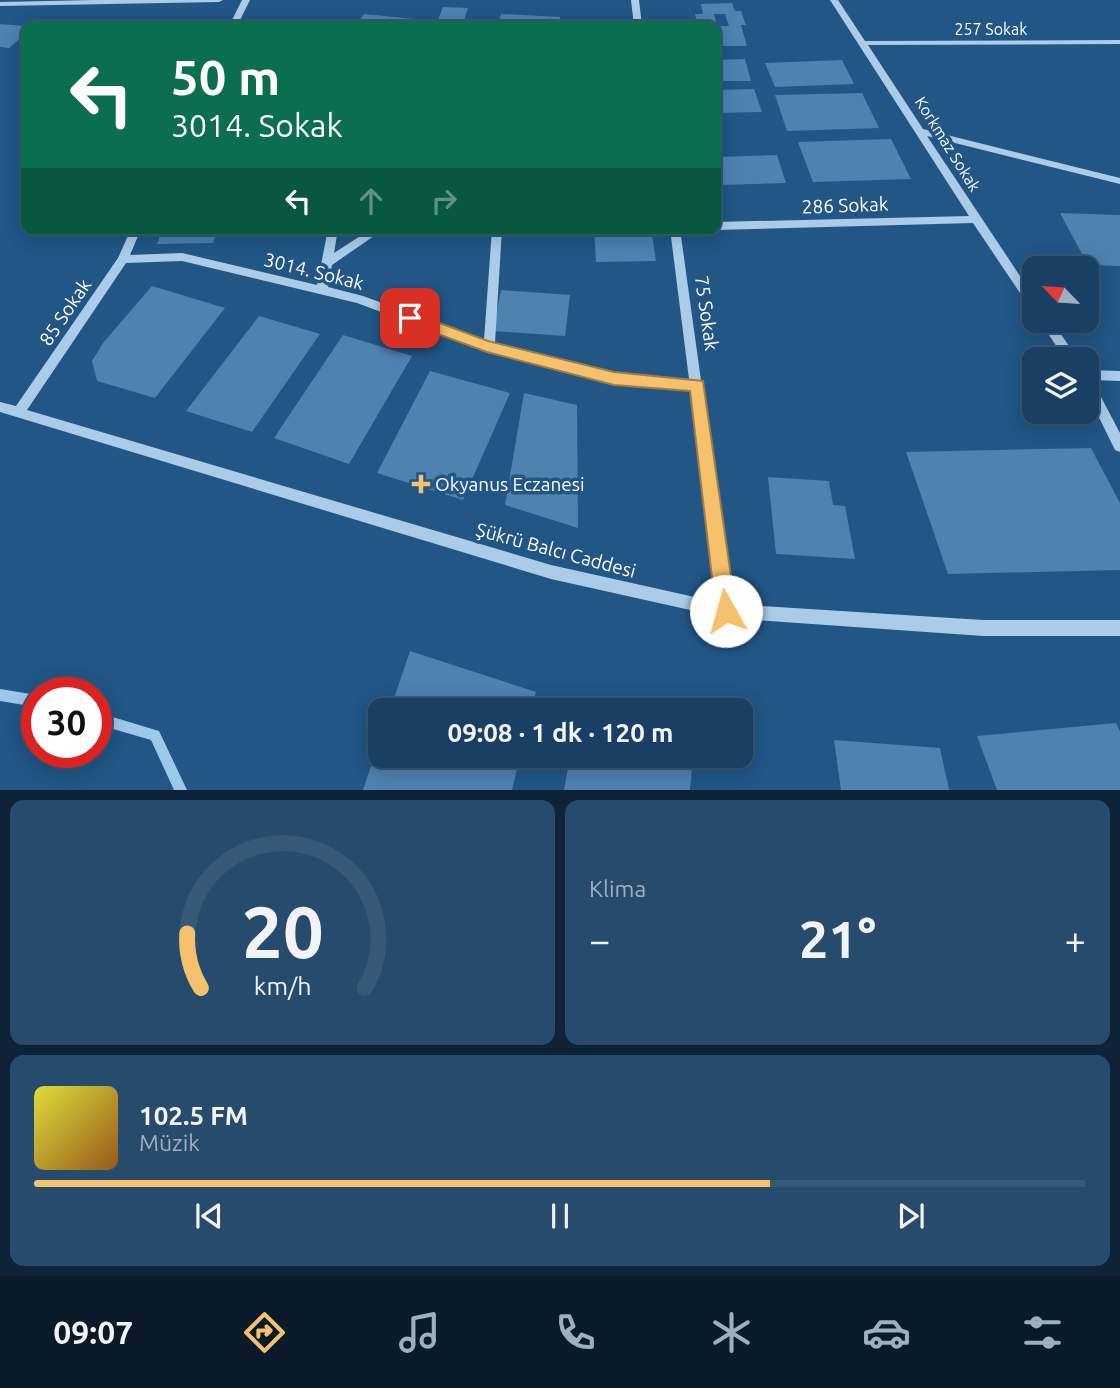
<!DOCTYPE html>
<html lang="tr">
<head>
<meta charset="utf-8">
<style>
	:root { --surface:#194064; --page:#264b6d; --text:#f1f3f6; --muted:#9fafbf; --line:#375978; --accent:#f5c16c }
	body { margin:0; font-family:Ubuntu,sans-serif; background:var(--page); color:var(--text); height:100vh; display:flex; flex-direction:column; font-size:26px; white-space:nowrap }
	* { box-sizing:border-box; margin:0 }
	p { font-size:23px; color:var(--muted) }
	.icon { flex:none; width:38px; height:38px; fill:none; stroke:currentColor; stroke-width:2; stroke-linecap:round; stroke-linejoin:round }
	.map { position:relative; height:790px; overflow:hidden }
	.sheet { display:flex; flex-direction:column; gap:10px; padding:10px; background:#0e2337; flex:1 }
	.sheet>* { flex:none }
	.hud { position:absolute; left:21px; top:21px; width:700px; height:214px; border-radius:14px; box-shadow:0 4px 18px #0003,0 0 0 2px var(--line); background:#0b6e4f; color:#fff; overflow:hidden }
	.needle { width:46px; rotate:295deg }
	.tools { position:absolute; left:1022px; top:256px; display:grid; gap:14px }
	.tools a { display:grid; place-items:center; width:77px; height:77px; border-radius:14px; background:var(--surface); box-shadow:0 4px 18px #0003,0 0 0 2px var(--line); font-size:35px }
	.speed { position:absolute; left:21px; top:677px; display:flex; gap:14px; font-size:35px; font-weight:700; text-align:center }
	.speed>* { display:grid; place-content:center; width:91px; height:91px; border-radius:50%; background:var(--surface); box-shadow:0 4px 18px #0003,0 0 0 2px var(--line); line-height:1 }
	.speed .limit { border:10px solid #d22; background:#fff; color:#111 }
	.pin { position:absolute; display:grid; place-items:center; width:60px; height:60px; color:#fff; margin:-30px; border-radius:14px; box-shadow:0 4px 10px #0006 }
	.me { position:absolute; width:77px; margin:-38px; rotate:353deg; stroke-linejoin:round; filter:drop-shadow(0 0 5px #0008) }
	.turn { display:flex; align-items:center; gap:24px; height:147px; padding:0 35px; font-size:32px }
	.turn .icon { width:91px; height:91px; stroke-width:2.5 }
	.turn b { display:block; font-size:49px; line-height:60px }
	.lanes { display:flex; align-items:center; height:66px; padding:0 35px; background:#0003; justify-content:center; gap:35px; direction:ltr }
	.lanes .off { opacity:.35 }
	.big { font-size:52px; font-weight:600; line-height:1.1 }
	.sheet .tile { flex:1; display:flex; flex-direction:column; justify-content:center; gap:10px; min-width:0; padding:0 24px; border-radius:14px; background:var(--page) }
	.sheet .dial { align-items:center; gap:0 }
	.dial svg { height:182px; overflow:visible; fill:none; stroke:var(--line); stroke-width:7; stroke-linecap:round; text-anchor:middle }
	.dial text { fill:var(--text); stroke:none }
	.song { display:flex; align-items:center; gap:21px }
	.cover { width:84px; height:84px; border-radius:10px; background:linear-gradient(135deg,hsl(60 70% 55%),hsl(30 70% 35%)) }
	.played { height:7px; border-radius:4px; background:linear-gradient(90deg,var(--accent) 70%,var(--line) 70%) }
	.keys { display:flex; justify-content:space-around; direction:ltr }
	.heat { display:flex; justify-content:space-between; align-items:center; font-size:38px; direction:ltr }
	.sheet .tiles { flex:1; display:grid; gap:10px; grid-template-columns:1fr 1fr }
	.tile:last-child { grid-column:span 2 }
	.trip { position:absolute; left:368px; top:698px; width:385px; height:70px; border-radius:14px; background:var(--surface); box-shadow:0 4px 18px #0003,0 0 0 2px var(--line); font-weight:600; line-height:70px; text-align:center }
	.menu { display:flex; height:112px; justify-content:space-around; align-items:center; background:#0a1a28; color:var(--muted) }
	.menu .icon { width:49px; height:49px }
	.menu .current { color:var(--accent) }
	.menu b { font-size:32px; color:var(--text) }
	.map>svg:first-child { display:block }
	.lines { fill:none; stroke-linecap:round; stroke-linejoin:round }
	.stream { fill:#9ec8ea; fill-rule:evenodd }
	.building { fill:#4e82af; fill-rule:evenodd }
	.minor { fill:#aacce9; fill-rule:evenodd }
	.route { fill:#f5c16c; stroke:#9f7d46; stroke-width:2 }
	.poi-dot { fill:#f5c16c; stroke:#215685; stroke-width:2.5 }
	.labels { text-anchor:middle; dominant-baseline:central; stroke-width:7; stroke-linejoin:round; paint-order:stroke }
	.far-street-label { font-size:16px; fill:#fff; stroke:#215685 }
	.street-label { font-size:19px; fill:#fff; stroke:#215685 }
	.poi-label { font-size:19px; fill:#fff; stroke:#215685; text-anchor:start }
</style>
</head>
<body>
<div class="map">
<svg width="1120" height="790" viewBox="0 0 1120 790">
	<rect width="100%" height="100%" fill="#215685"/>
	<g class="lines">
		<g class="stream">
			<polygon points="0,689 37,695 37,707 0,701"/>
			<polygon points="96,712 159,731 187,790 174,790 151,740 96,724"/>
		</g>
	</g>
	<g class="building">
		<path d="M732,3L735,11H741L746,25H741L747,46H716V26H698L695,14H703L701,4ZM714,14H725L729,26H717Z"/>
		<polygon points="443,7 468,8 462,26 436,25"/>
		<polygon points="364,14 433,21 430,26 356,26"/>
		<polygon points="501,14 560,17 559,26 498,26"/>
		<polygon points="0,24 26,26 26,33 9,48 0,47"/>
		<polygon points="745,59 751,81 716,81 716,60"/>
		<polygon points="842,60 854,84 775,87 765,63"/>
		<polygon points="754,89 762,112 716,113 716,90"/>
		<polygon points="862,93 879,128 787,131 775,95"/>
		<polygon points="891,139 911,179 813,182 798,142"/>
		<polygon points="777,155 786,183 716,185 716,157"/>
		<polygon points="1060,213 1120,215 1120,266 1088,265"/>
		<polygon points="163,229 218,229 213,243 157,244"/>
		<polygon points="651,229 656,261 596,262 594,230"/>
		<polygon points="152,286 225,308 155,398 97,381 92,361 103,343"/>
		<polygon points="501,290 570,295 565,336 493,331"/>
		<polygon points="259,316 320,334 252,432 186,411"/>
		<polygon points="343,335 412,356 349,464 274,438"/>
		<polygon points="430,371 510,393 463,500 377,473"/>
		<polygon points="524,393 577,405 578,528 505,505"/>
		<polygon points="1091,448 1120,503 1120,570 948,574 906,452"/>
		<polygon points="768,477 829,481 833,505 845,506 855,559 776,554"/>
		<polygon points="410,651 536,692 531,710 390,710"/>
		<polygon points="580,701 618,709 618,710 578,710"/>
		<polygon points="1116,723 1120,731 1120,790 997,790 977,736"/>
		<polygon points="834,740 940,748 949,790 841,790"/>
		<polygon points="379,742 380,756 520,756 512,790 363,790"/>
		<polygon points="570,756 693,756 690,790 564,790"/>
	</g>
	<g class="lines">
		<g class="minor">
			<polygon points="95,0 223,0 219,2 0,6 0,2"/>
			<polygon points="242,0 250,0 237,26 229,26"/>
			<polygon points="631,0 639,0 642,26 634,26"/>
			<polygon points="830,0 838,0 865,41 1120,40 1120,44 868,45 923,129 1120,178 1120,184 927,136 1034,297 1034,309 1030,308 973,223 716,230 715,229 716,222 969,216"/>
			<path d="M131,229H141L130,255L182,253L317,285L328,229H338L334,253L371,229H384L332,265L328,287L363,296L484,340L492,229H502L495,343L614,374L689,379L670,229H680L732,604L983,620H1120V636H983L726,618L551,579L0,412V402L16,406L118,258ZM182,261L357,303L489,352L614,384L690,390L717,602L551,565L27,410L126,263Z"/>
			<polygon points="1039,320 1051,320 1078,359 1065,359"/>
			<polygon points="1087,370 1120,371 1120,381 1092,380 1120,433 1120,452 1115,450 1087,393"/>
		</g>
	</g>
	<polygon class="route" points="410,312 488,341 614,372 703,381 736,611 733,618 726,621 719,618 716,611 690,391 614,385 487,352 405,322 403,318 405,314"/>
	<path class="poi-dot" d="M417.5 473.5h7v7h7v7h-7v7h-7v-7h-7v-7h7z"/>
	<g class="labels">
		<g class="far-street-label">
			<text x="991" y="29">257 Sokak</text>
			<text transform="translate(948 144) rotate(58)">Korkmaz Sokak</text>
		</g>
		<g class="street-label">
			<text transform="translate(845 205) rotate(-2)">286 Sokak</text>
			<text transform="translate(314 271) rotate(14)">3014. Sokak</text>
			<text transform="translate(65 312) rotate(-56)">85 Sokak</text>
			<text transform="translate(707 313) rotate(82)">75 Sokak</text>
			<text transform="translate(556 550) rotate(15)">Şükrü Balcı Caddesi</text>
		</g>
		<g class="poi-label">
			<text x="435" y="484">Okyanus Eczanesi</text>
		</g>
	</g>
</svg>
<div class="tools">
<a><svg class="needle" viewBox="-14 -14 28 28"><path d="M0-13l5 13h-10z" fill="#e53935"/><path d="M0 13l5-13h-10z" fill="#9fafbf"/></svg></a>
<a><svg class="icon" aria-label="layers" viewBox="0 0 24 24"><path d="M12 4l9 5-9 5-9-5zM3 14l9 5 9-5"/></svg></a>
</div>
<div class="speed"><div class="limit">30</div></div>
<div class="pin" style="left:410px;top:318px;background:#d93025"><svg class="icon" aria-label="arrive" viewBox="0 0 24 24"><path d="M6 21V4h12l-3 4 3 4H6"/></svg></div>
<svg class="me" style="left:726px;top:611px" viewBox="-20 -20 40 40"><circle r="19" fill="#fff"/><path d="M0-13L10 11 0 6-10 11z" fill="#f5c16c"/></svg>
<div class="trip">09:08 · 1 dk · 120 m</div>
<div class="hud">
<div class="turn"><svg class="icon" aria-label="left" viewBox="0 0 24 24"><path d="M17 20v-9H6M10 6l-5 5 5 5"/></svg><div><b>50 m</b>3014. Sokak</div></div>
<div class="lanes"><svg class="icon" aria-label="left" viewBox="0 0 24 24"><path d="M17 20v-9H6M10 6l-5 5 5 5"/></svg><svg class="icon off" aria-label="ahead" viewBox="0 0 24 24"><path d="M12 20V5M6 11l6-6 6 6"/></svg><svg class="icon off" aria-label="right" viewBox="0 0 24 24"><path d="M7 20v-9h11M14 6l5 5-5 5"/></svg></div>
</div>
</div>
<section class="sheet">
<div class="tiles">
<div class="tile dial"><svg viewBox="0 0 100 80">
<path d="M14 69A42 42 0 1 1 86 69"/>
<path d="M14 69A42 42 0 0 1 8 45" stroke="#f5c16c"/>
<text x="50" y="56" font-size="32" font-weight="700">20</text>
<text x="50" y="72" font-size="11">km/h</text>
</svg></div>
<div class="tile"><p>Klima</p>
<div class="heat"><a>−</a><b class="big">21°</b><a>+</a></div>
</div>
<div class="tile">
<div class="song"><i class="cover"></i><div><b>102.5 FM</b><p>Müzik</p></div></div>
<div class="played"></div>
<div class="keys"><svg class="icon" aria-label="previous" viewBox="0 0 24 24"><path d="M18 5L8 12l10 7zM5 5v14"/></svg><svg class="icon" aria-label="pause" viewBox="0 0 24 24"><path d="M8 5v14M16 5v14"/></svg><svg class="icon" aria-label="next" viewBox="0 0 24 24"><path d="M6 5l10 7-10 7zM19 5v14"/></svg></div>
</div>
</div>
</section>
<nav class="menu">
<b>09:07</b>
<svg class="icon current" aria-label="directions" viewBox="0 0 24 24"><path d="M12 3l9 9-9 9-9-9zM9 14v-3h6M13 9l2 2-2 2"/></svg>
<svg class="icon" aria-label="music" viewBox="0 0 24 24"><path d="M9 18V5l10-2v13"/><circle cx="6" cy="18" r="3"/><circle cx="16" cy="16" r="3"/></svg>
<svg class="icon" aria-label="phone" viewBox="0 0 24 24"><path d="M5 4h4l2 5-3 2q2 4 5 5l2-3 5 2v4C11 20 4 13 5 4z"/></svg>
<svg class="icon" aria-label="climate" viewBox="0 0 24 24"><path d="M12 3v18M4 7l16 10M4 17L20 7"/></svg>
<svg class="icon" aria-label="car" viewBox="0 0 24 24"><path d="M5 17H2v-5l4-1 3-4h7l3 4 3 1v5h-3M9 17h6M6 11h13"/><circle cx="7" cy="17" r="2"/><circle cx="17" cy="17" r="2"/></svg>
<svg class="icon" aria-label="filters" viewBox="0 0 24 24"><path d="M4 7h16M4 17h16"/><circle cx="9" cy="7" r="2"/><circle cx="15" cy="17" r="2"/></svg>
</nav>
</body>
</html>
